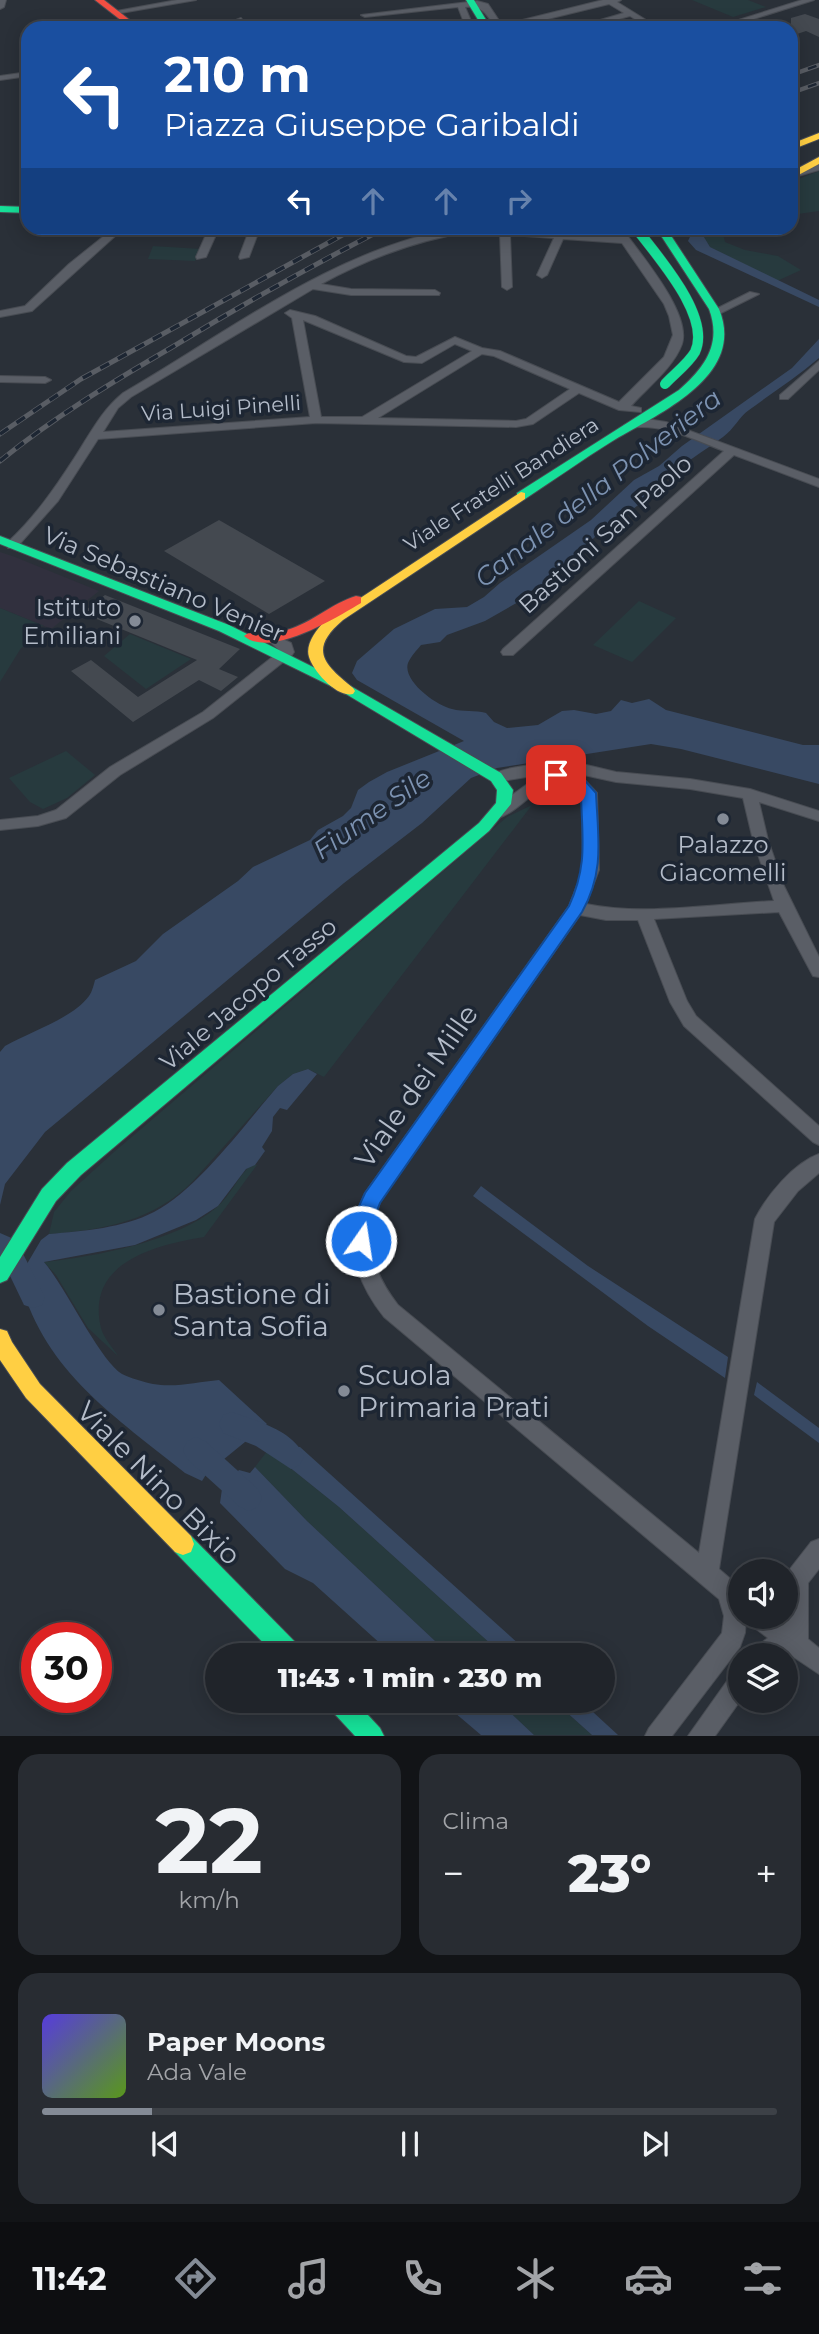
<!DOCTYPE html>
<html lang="it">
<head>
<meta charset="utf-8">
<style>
	:root { --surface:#20242a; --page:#282c32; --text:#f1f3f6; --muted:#a2a4a8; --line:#3d4147; --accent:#848b96 }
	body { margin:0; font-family:Montserrat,sans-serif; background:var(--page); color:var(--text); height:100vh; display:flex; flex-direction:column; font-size:26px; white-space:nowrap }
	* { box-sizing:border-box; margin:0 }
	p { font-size:23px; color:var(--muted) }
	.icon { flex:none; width:38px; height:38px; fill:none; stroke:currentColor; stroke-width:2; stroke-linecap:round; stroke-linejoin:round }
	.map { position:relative; height:1736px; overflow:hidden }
	.drawer { display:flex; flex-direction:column; gap:18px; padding:18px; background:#121417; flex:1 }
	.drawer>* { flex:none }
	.guide { position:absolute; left:21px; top:21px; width:777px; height:214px; border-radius:21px; box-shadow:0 4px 18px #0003,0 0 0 2px var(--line); background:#1a4fa0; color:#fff; overflow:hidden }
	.fabs { position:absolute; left:728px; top:1559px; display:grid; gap:14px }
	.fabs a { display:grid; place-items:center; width:70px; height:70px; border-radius:50%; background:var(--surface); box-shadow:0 4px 18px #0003,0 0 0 2px var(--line); font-size:35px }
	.speed { position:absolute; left:21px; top:1622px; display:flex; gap:14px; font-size:35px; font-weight:700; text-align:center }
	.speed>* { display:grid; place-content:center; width:91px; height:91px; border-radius:50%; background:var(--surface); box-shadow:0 4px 18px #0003,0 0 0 2px var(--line); line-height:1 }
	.speed .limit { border:10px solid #d22; background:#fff; color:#111 }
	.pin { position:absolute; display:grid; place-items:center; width:60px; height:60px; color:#fff; margin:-30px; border-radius:14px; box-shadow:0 4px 10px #0006 }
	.me { position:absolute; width:77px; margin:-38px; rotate:13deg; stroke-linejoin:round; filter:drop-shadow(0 0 5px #0008) }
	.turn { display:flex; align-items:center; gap:24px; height:147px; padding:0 28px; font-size:32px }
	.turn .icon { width:91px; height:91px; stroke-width:2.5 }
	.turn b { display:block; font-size:49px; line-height:60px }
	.lanes { display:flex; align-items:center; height:66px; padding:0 28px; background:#0003; justify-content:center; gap:35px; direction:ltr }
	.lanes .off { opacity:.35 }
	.big { font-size:52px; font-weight:800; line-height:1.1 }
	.drawer .card { flex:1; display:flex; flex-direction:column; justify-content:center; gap:10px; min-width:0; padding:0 24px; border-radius:21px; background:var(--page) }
	.drawer .dial { align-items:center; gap:0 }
	.dial b { font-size:91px; line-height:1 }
	.song { display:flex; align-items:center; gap:21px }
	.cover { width:84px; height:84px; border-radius:10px; background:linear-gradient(135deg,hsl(250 70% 55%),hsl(90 70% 35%)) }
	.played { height:7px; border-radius:4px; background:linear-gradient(90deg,var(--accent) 15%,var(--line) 15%) }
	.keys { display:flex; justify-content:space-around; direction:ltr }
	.heat { display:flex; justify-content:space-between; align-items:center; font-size:38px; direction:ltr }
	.drawer .tiles { flex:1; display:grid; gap:18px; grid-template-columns:1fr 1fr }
	.card:last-child { grid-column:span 2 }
	.trip { position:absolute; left:205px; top:1643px; width:410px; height:70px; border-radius:35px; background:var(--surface); box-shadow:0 4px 18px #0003,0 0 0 2px var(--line); font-weight:800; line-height:70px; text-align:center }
	.dock { display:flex; height:112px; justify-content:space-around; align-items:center; background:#0d0e11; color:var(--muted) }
	.dock .icon { width:49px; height:49px }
	.dock .current { color:var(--accent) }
	.dock b { font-size:32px; color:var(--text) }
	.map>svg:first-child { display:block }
	.medical { fill:#31303e }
	.green { fill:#273a3e }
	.water { fill:#384963 }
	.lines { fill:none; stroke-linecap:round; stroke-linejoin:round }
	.canal { fill:#384963; fill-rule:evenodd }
	.building { fill:#444950 }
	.street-casing { stroke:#484c53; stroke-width:2 }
	.fast-casing { stroke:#484c53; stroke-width:2 }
	.slow-casing { stroke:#484c53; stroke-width:2 }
	.jam-casing { stroke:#484c53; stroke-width:2 }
	.street { fill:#5a5e66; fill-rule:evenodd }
	.fast { fill:#16e098; fill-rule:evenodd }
	.slow { fill:#ffcf43; fill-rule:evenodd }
	.jam { fill:#f24e42; fill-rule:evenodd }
	.rail-far1-casing { stroke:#595d64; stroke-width:4.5 }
	.rail-casing { stroke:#595d64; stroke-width:5 }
	.rail-far1 { stroke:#1d2633; stroke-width:2.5; stroke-dasharray:9; stroke-linecap:butt }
	.rail { stroke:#1d2633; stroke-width:3.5; stroke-dasharray:10; stroke-linecap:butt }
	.fast-bridge-casing { stroke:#484c55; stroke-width:11; stroke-linecap:butt }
	.fast-bridge { stroke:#16e098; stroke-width:10 }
	.route { fill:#1a73e8; stroke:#114b97; stroke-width:2 }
	.poi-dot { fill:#848b96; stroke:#1d2633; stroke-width:2.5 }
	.labels { text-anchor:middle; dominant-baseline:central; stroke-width:7; stroke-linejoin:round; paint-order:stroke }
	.far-street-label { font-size:21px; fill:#b4bcc9; stroke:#1d2633 }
	.street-label { font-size:24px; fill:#b4bcc9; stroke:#1d2633 }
	.poi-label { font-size:24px; fill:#b4bcc9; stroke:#1d2633; text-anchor:end }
	.water-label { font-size:26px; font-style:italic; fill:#7c92b1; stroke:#1d2633 }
	.near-street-label { font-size:28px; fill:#b4bcc9; stroke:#1d2633 }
	.near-poi-label { font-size:28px; fill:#b4bcc9; stroke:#1d2633; text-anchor:start }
</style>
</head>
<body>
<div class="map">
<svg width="819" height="1736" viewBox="0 0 819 1736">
	<rect width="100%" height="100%" fill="#2a3038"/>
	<polygon class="medical" points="0,552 15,557 99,591 51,629 44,626 0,608"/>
	<g class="green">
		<polygon points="692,0 748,0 766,7 733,17"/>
		<polygon points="819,171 819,211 791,215 791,182"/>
		<polygon points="709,231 723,234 725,242 745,250 778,256 801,270 777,281 710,247 704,237"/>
		<polygon points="153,246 201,249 195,261 148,259"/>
		<polygon points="639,601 676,618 632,662 593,645"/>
		<polygon points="0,608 44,626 34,625 31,634 41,635 21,648 0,682"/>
		<polygon points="130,634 191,659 146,689 104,656"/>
		<polygon points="66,751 95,775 67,798 43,809 30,802 9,778"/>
		<path d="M532,805L324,1077L308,1069L293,1074L278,1086L193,1181C154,1221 103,1230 49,1234L54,1212L71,1191L114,1152L507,817Z"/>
		<path d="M251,1165H257L204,1237C156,1245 85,1262 101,1328C103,1337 113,1348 118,1356L88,1328L56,1275L44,1262C94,1257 178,1241 217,1207C231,1195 238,1176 251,1165Z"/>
		<polygon points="268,1450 339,1507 503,1655 450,1655 307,1521 255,1467"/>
		<polygon points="498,1701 554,1701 592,1735 534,1735"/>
	</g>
	<g class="water">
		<polygon points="694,228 718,228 704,237 710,247 819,300 819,307 696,250 688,241"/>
		<path d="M819,339V358C797,377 772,393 749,410C739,417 734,429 723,437C699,455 669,471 652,495L596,536L546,583L531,591L520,601L485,621L447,635L440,642L421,645C417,650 411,656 408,663C402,681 437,706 452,709C463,712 475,710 486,713L494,722L507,728L538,725L562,711L574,710L596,714L611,711L621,700L632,703L649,699L666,710L803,745H819V784L681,749L651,744L497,768L471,778L422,823L344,883L45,1132L5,1184L0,1205V1052L5,1046C30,1032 73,1018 89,996C92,992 94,984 95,980L136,961L163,934L238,881L253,867L310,840L318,830L343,816L351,808L358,790L369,782L387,772L464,741L357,680L352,673L357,661L394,629L435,609L467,607L484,597L500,583L591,520L634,480L659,466L682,446L792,368Z"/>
		<path d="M308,1069L317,1074L287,1110L280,1108L273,1117L272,1131L262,1147L265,1151L255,1165L246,1169L218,1206L196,1220L135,1245L44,1262C65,1286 100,1361 122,1374C130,1378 144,1382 153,1384C175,1388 197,1382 219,1380L267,1424L207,1473L202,1481L185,1473C117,1418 45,1372 21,1283L17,1281L41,1240L49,1234C84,1231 123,1228 154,1212C198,1189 244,1125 278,1086L293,1074Z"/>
		<polygon points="481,1186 588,1266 728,1357 725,1378 648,1326 473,1196"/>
		<polygon points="757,1382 819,1428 819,1443 754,1395"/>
		<polygon points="274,1436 287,1447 300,1447 531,1655 503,1655 339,1507 268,1450 264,1444"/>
		<polygon points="255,1467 307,1521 450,1655 393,1655 313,1583 285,1569 220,1503 222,1489 239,1470 250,1473"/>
		<polygon points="441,1701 498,1701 534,1735 481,1735"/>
		<polygon points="554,1701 581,1701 618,1735 592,1735"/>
	</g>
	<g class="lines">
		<g class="canal">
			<polygon points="0,1233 16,1240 45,1297 42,1305 33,1308 24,1305 0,1255"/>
			<path d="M232,1412C256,1421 293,1430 304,1456L300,1465L291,1469L256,1446L223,1433L219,1424L223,1415Z"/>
			<polygon points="196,1437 205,1441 258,1489 262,1498 258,1507 249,1511 240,1507 187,1459 183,1450 187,1441"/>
		</g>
	</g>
	<g class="building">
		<polygon points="805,14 819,19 819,37 806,31 791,36 791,18"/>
		<polygon points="219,520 325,581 269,614 164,551"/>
		<polygon points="105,595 240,649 219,669 238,677 221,691 199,680 133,722 71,671 91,660 138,697 197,660 82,613"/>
	</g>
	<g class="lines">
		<g class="street-casing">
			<g id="street">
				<polygon points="0,0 6,0 4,7 0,9"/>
				<polygon points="177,0 196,0 115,14 111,12"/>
				<path d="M603,0H621L617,2L659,28H649L630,16L586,28H573L624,13L609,4L511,28H496C486,14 483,5 465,7L474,28H466L458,7L365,17L361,15L477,1L488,4L502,25Z"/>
				<polygon points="802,0 814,0 725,28 713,28"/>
				<polygon points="241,18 244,22 227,28 216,28"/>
				<polygon points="28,72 28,76 0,80 0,76"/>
				<polygon points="819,164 819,170 798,176 793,173"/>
				<polygon points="114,228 124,228 32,311 0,317 0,311 25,306 69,264"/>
				<polygon points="209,228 219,228 206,257 197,259 196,257"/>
				<polygon points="250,228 260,228 249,257 240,259 239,257"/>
				<path d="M460,228H505L618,237L612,228H622C639,253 692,313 682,344C674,367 647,388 631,406L641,408V412L619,410L579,393L533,424L516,427L316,423L98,439L58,501L16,548H8V542C35,517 55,488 75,457C90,434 101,411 123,393C227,333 340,245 460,228ZM470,232L500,234L502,287L507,290L512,287L510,235L554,238L537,275L542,278L547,275L563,239L622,243L664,304L669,316L673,335L664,357L619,402L500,351L482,348L455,337L416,357L406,356L315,316L290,310L285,313L292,318L310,417L103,432L118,408L131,397L313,289L351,295H439L440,293L435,290L351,289L321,284C369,258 417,240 470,232ZM303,320L404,362L422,363L455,344L472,351L362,417H321ZM482,354L494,356L570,389L526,419L516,421L378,418Z"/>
				<polygon points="750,292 759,294 719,314 710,312"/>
				<polygon points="819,361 819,370 788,399 780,399 780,395"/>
				<polygon points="0,376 45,377 51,380 45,383 0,382"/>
				<path d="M647,419L666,422L819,479V487L734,455L513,655H503L501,652L503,649L724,451C694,440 663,423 630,428L624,425Z"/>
				<polygon points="274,635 291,643 294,652 292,655 213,718 120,775 66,818 38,826 0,830 0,820 38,816 56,810 110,767 203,712 280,651 267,639"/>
				<path d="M574,762L616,772L690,779L750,789L819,811V821L759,802L768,840L784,886L819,957V977L813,976L779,912L654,919L687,1001L696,1016L819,1126V1145L813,1142L684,1026L670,1002L638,920H606L580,915L380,1202C366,1245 371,1270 398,1305L699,1553L755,1219C767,1195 794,1163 819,1154V1173L798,1191L774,1222L719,1569L740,1587V1617H746L745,1633L740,1647L672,1736H645L649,1728L722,1633L724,1616L719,1599L384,1317C354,1279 343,1239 365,1193L569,906L583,870L582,794C550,760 528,809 498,818L493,817L490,813L493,809L526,785L551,773L496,782L489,777C500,765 556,763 574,762ZM570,772L616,782L690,789L743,798L753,840L774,901C714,904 644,916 586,904L599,870L597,793L583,778Z"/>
				<polygon points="819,1539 819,1569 808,1583 808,1639 819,1648 819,1674 792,1656 751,1656 754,1648 768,1638 751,1625 748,1617 778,1617 785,1622 786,1574 811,1542"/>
				<polygon points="740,1670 740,1701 715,1736 688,1736 732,1674"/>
			</g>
		</g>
		<g class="fast-casing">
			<g id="fast">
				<polygon points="466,0 474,0 491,28 483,28"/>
				<polygon points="0,206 28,207 28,213 0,212"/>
				<path d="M656,228H666L719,309C747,377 657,414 611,442C582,460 554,480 525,499H517V493L679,390C705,367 722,344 709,309Z"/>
				<polygon points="0,536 229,625 347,684 501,773 513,790 511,804 489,831 81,1175 56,1201 7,1280 0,1283 0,1257 42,1189 67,1163 479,823 496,803 497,790 491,781 341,691 219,631 0,544"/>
				<polygon points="183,1533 191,1536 301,1648 304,1656 276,1656 175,1552 172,1544 175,1536"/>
				<polygon points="326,1701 355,1701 380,1728 384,1736 355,1736 330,1709"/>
			</g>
		</g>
		<g class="slow-casing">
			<g id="slow">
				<polygon points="819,133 819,139 791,150 791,144"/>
				<polygon points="819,157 819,164 791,179 791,172"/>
				<path d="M521,492L525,493V499L343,620C308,650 324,664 353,688L355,691L353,694C337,698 313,671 309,657C305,645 316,630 324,622Z"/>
				<polygon points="0,1329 7,1331 12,1342 40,1384 191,1536 194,1544 191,1552 183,1555 175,1552 26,1398 0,1360"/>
			</g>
		</g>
		<g class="jam-casing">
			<g id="jam">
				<polygon points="95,0 104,0 140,28 131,28"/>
				<path d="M356,596L361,597V603C337,617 270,659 244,636C253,628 274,633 287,630C312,623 332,603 356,596Z"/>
			</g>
		</g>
		<use href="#street" class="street"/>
		<use href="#fast" class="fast"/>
		<use href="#slow" class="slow"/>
		<use href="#jam" class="jam"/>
		<g class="rail-far1-casing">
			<g id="rail-far1">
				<polyline points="791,75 819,65"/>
				<polyline points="791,93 819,83"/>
			</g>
		</g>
		<g class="rail-casing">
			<g id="rail">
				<polyline points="0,434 81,379 355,228"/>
				<path d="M0,461C54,417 114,381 174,346C243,304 313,265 385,228"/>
			</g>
		</g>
		<use href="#rail-far1" class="rail-far1"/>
		<use href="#rail" class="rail"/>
		<g class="fast-bridge-casing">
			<path id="fast-bridge" d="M636,228C656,255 712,316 695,352C688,364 674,374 665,384"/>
		</g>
		<use href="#fast-bridge" class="fast-bridge"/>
	</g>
	<path class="route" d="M556,770L580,775L596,793C598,838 605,871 582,912L380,1203L372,1224L368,1247L361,1249L354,1247C346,1230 358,1209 365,1193L569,906C588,865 582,838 581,794L570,783L550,779L548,775L550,772Z"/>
	<g class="poi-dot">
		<circle cx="135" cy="621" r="7"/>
		<circle cx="723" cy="819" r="7"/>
		<circle cx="159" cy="1310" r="7"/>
		<circle cx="344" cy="1391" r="7"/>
	</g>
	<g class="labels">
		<g class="far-street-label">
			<text transform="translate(221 408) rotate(-4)">Via Luigi Pinelli</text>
			<text transform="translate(501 484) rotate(-33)">Viale Fratelli Bandiera</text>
		</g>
		<g class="street-label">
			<text transform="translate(605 534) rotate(-42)">Bastioni San Paolo</text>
			<text transform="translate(164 584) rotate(23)">Via Sebastiano Venier</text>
			<text transform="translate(248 994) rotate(-40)">Viale Jacopo Tasso</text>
		</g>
		<g class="poi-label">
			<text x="121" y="607">Istituto<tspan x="121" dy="28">Emiliani</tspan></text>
			<text x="723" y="844" text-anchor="middle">Palazzo<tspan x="723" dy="28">Giacomelli</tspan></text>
		</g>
		<g class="water-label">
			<text transform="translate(598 488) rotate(-38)">Canale della Polveriera</text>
			<text transform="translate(372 814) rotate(-35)">Fiume Sile</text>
		</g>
		<g class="near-street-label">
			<text transform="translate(416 1086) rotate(-55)">Viale dei Mille</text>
			<text transform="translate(159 1483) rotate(45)">Viale Nino Bixio</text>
		</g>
		<g class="near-poi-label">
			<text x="173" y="1294">Bastione di<tspan x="173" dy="32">Santa Sofia</tspan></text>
			<text x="358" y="1375">Scuola<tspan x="358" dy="32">Primaria Prati</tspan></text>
		</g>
	</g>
</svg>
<div class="fabs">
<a><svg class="icon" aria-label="sound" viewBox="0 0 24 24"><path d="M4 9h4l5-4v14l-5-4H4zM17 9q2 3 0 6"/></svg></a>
<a><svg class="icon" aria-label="layers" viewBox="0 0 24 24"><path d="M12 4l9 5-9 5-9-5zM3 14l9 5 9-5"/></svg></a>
</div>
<div class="speed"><div class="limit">30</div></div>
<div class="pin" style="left:556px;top:775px;background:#d93025"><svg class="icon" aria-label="arrive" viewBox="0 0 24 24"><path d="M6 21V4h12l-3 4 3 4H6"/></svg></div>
<svg class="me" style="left:361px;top:1241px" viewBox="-20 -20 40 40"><circle r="17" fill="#1a73e8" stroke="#fff" stroke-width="3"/><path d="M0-11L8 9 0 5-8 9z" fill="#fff"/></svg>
<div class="trip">11:43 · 1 min · 230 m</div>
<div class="guide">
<div class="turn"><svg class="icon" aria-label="left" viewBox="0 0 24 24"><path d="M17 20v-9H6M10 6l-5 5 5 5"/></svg><div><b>210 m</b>Piazza Giuseppe Garibaldi</div></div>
<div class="lanes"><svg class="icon" aria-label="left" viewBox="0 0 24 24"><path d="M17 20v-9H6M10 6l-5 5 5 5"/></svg><svg class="icon off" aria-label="ahead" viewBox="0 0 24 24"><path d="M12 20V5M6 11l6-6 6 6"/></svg><svg class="icon off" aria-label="ahead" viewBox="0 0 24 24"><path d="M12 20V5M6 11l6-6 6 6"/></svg><svg class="icon off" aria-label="right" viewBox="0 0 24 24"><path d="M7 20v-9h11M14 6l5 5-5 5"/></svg></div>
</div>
</div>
<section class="drawer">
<div class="tiles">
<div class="card dial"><b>22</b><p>km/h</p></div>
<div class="card"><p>Clima</p>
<div class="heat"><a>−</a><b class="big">23°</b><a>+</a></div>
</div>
<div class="card">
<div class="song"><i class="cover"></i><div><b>Paper Moons</b><p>Ada Vale</p></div></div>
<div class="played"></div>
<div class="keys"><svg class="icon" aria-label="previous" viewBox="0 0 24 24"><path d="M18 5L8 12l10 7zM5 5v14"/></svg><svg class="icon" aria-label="pause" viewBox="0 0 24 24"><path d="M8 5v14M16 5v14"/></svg><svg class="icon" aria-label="next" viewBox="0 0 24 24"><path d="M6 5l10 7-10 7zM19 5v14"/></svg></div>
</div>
</div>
</section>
<nav class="dock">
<b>11:42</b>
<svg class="icon current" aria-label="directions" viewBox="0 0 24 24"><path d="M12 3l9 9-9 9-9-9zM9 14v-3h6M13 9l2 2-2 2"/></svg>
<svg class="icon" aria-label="music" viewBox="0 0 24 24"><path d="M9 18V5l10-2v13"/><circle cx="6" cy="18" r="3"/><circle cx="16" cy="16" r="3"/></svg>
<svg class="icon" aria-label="phone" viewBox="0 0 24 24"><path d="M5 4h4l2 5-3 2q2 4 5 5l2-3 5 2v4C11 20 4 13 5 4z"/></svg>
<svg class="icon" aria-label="climate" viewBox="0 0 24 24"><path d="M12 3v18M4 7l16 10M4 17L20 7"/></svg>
<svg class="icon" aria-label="car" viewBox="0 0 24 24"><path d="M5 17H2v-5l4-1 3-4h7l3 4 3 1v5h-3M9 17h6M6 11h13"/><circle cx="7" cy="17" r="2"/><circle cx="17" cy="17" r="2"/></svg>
<svg class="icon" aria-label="filters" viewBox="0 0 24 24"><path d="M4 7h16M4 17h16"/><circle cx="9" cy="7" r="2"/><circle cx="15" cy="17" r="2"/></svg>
</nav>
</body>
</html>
